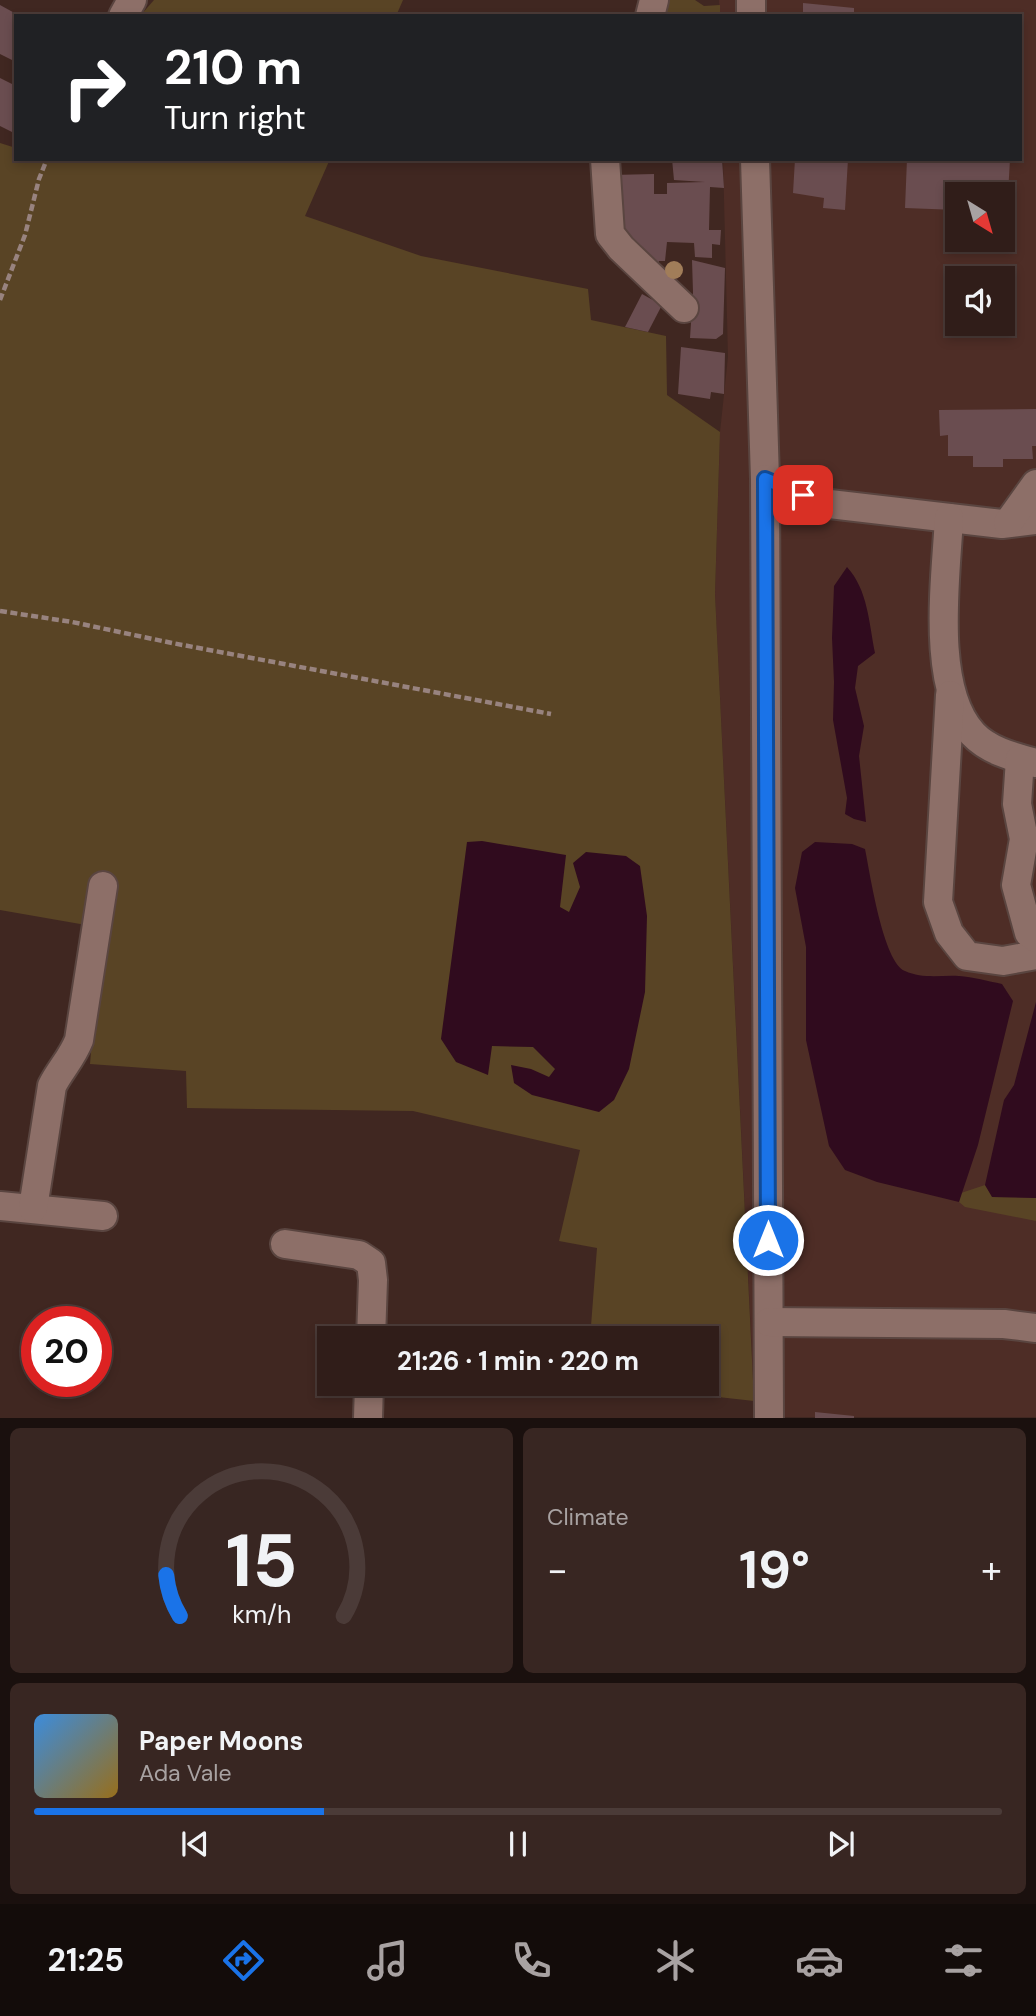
<!DOCTYPE html>
<html lang="en">
<head>
<meta charset="utf-8">
<style>
	:root { --surface:#301d19; --page:#382622; --text:#f1f3f6; --muted:#a8a2a2; --line:#4b3b38; --accent:#1a73e8 }
	body { margin:0; font-family:"DM Sans",sans-serif; background:var(--page); color:var(--text); height:100vh; display:flex; flex-direction:column; font-size:26px; white-space:nowrap }
	* { box-sizing:border-box; margin:0 }
	p { font-size:23px; color:var(--muted) }
	.icon { flex:none; width:38px; height:38px; fill:none; stroke:currentColor; stroke-width:2; stroke-linecap:round; stroke-linejoin:round }
	.map { position:relative; height:1418px; overflow:hidden }
	.drawer { display:flex; flex-direction:column; gap:10px; padding:10px; background:#1a100e; flex:1 }
	.drawer>* { flex:none }
	.hud { position:absolute; left:14px; top:14px; width:1008px; height:147px; border-radius:0px; box-shadow:0 4px 10px #0003,0 0 0 2px var(--line); background:#202124; color:#fff; overflow:hidden }
	.needle { width:46px; rotate:143deg }
	.controls { position:absolute; left:945px; top:182px; display:grid; gap:14px }
	.controls a { display:grid; place-items:center; width:70px; height:70px; border-radius:0px; background:var(--surface); box-shadow:0 4px 10px #0003,0 0 0 2px var(--line); font-size:35px }
	.speed { position:absolute; left:21px; top:1306px; display:flex; gap:14px; font-size:35px; font-weight:700; text-align:center }
	.speed>* { display:grid; place-content:center; width:91px; height:91px; border-radius:50%; background:var(--surface); box-shadow:0 4px 10px #0003,0 0 0 2px var(--line); line-height:1 }
	.speed .limit { border:10px solid #d22; background:#fff; color:#111 }
	.pin { position:absolute; display:grid; place-items:center; width:60px; height:60px; color:#fff; margin:-30px; border-radius:14px; box-shadow:0 4px 10px #0006 }
	.me { position:absolute; width:77px; margin:-38px; rotate:0deg; stroke-linejoin:round; filter:drop-shadow(0 0 5px #0008) }
	.turn { display:flex; align-items:center; gap:24px; height:147px; padding:0 35px; font-size:32px }
	.turn .icon { width:91px; height:91px; stroke-width:2.5 }
	.turn b { display:block; font-size:49px; line-height:60px }
	.big { font-size:52px; font-weight:700; line-height:1.1 }
	.drawer .tile { flex:1; display:flex; flex-direction:column; justify-content:center; gap:10px; min-width:0; padding:0 24px; border-radius:10px; background:var(--page) }
	.drawer .dial { align-items:center; gap:0 }
	.dial svg { height:182px; overflow:visible; fill:none; stroke:var(--line); stroke-width:7; stroke-linecap:round; text-anchor:middle }
	.dial text { fill:var(--text); stroke:none }
	.song { display:flex; align-items:center; gap:21px }
	.cover { width:84px; height:84px; border-radius:10px; background:linear-gradient(135deg,hsl(210 70% 55%),hsl(40 70% 35%)) }
	.played { height:7px; border-radius:4px; background:linear-gradient(90deg,var(--accent) 30%,var(--line) 30%) }
	.keys { display:flex; justify-content:space-around; direction:ltr }
	.heat { display:flex; justify-content:space-between; align-items:center; font-size:38px; direction:ltr }
	.drawer .tiles { flex:1; display:grid; gap:10px; grid-template-columns:1fr 1fr }
	.tile:last-child { grid-column:span 2 }
	.trip { position:absolute; left:317px; top:1326px; width:402px; height:70px; border-radius:0px; background:var(--surface); box-shadow:0 4px 10px #0003,0 0 0 2px var(--line); font-weight:700; line-height:70px; text-align:center }
	.menu { display:flex; height:112px; justify-content:space-around; align-items:center; background:#130c0a; color:var(--muted) }
	.menu .icon { width:49px; height:49px }
	.menu .active { color:var(--accent) }
	.menu b { font-size:32px; color:var(--text) }
	.map>svg:first-child { display:block }
	.built { fill:#4e2d26; fill-rule:evenodd }
	.green { fill:#594425 }
	.water { fill:#300b1e }
	.building { fill:#6a4d50 }
	.lines { fill:none; stroke-linecap:round; stroke-linejoin:round }
	.minor-casing { stroke:#5a4540; stroke-width:32 }
	.path { stroke:#98837f; stroke-width:4.5; stroke-dasharray:7 3.5; stroke-linecap:butt }
	.minor { stroke:#8d6f68; stroke-width:28 }
	.tree { fill:#a17d59 }
	.route-casing { stroke:#114b97; stroke-width:18 }
	.route { stroke:#1a73e8; stroke-width:12 }
</style>
</head>
<body>
<div class="map">
<svg width="1036" height="1418" viewBox="0 0 1036 1418">
	<rect width="100%" height="100%" fill="#402721"/>
	<path class="built" d="M719,0H1036V1417H755L715,594L720,432L728,357L723,159H1020V16H720ZM957,194H1003V240H957ZM957,278H1003V324H957Z"/>
	<g class="green">
		<polygon points="154,0 403,0 396,16 140,16"/>
		<polygon points="667,0 695,0 704,6 720,5 720,16 659,16"/>
		<polygon points="0,143 16,148 16,159 330,159 305,216 421,256 588,289 591,320 666,336 667,395 720,432 715,594 754,1401 611,1385 707,1384 707,1339 590,1339 597,1248 559,1241 580,1150 413,1111 187,1108 186,1071 90,1064 101,934 86,925 0,910"/>
		<polygon points="985,1185 993,1197 1036,1198 1036,1221 965,1207 959,1202 961,1193"/>
	</g>
	<g class="water">
		<path d="M847,567C868,590 869,623 875,653L858,666L855,688L864,726L859,756L866,822L854,819L845,814L847,798L833,720L834,682L832,638L834,586Z"/>
		<polygon points="482,841 566,855 560,907 569,912 580,887 573,863 586,852 626,856 640,866 647,916 645,992 629,1069 614,1100 599,1112 532,1095 514,1083 511,1065 531,1069 549,1077 555,1069 533,1047 492,1046 488,1075 456,1062 441,1039 467,842"/>
		<path d="M815,842L852,844L865,849C870,873 883,962 905,971C922,979 941,975 959,976C973,977 988,981 1002,984L1013,1001L978,1145L959,1202L877,1182L845,1170L829,1146L806,1040V947L795,888L802,852Z"/>
		<polygon points="1036,1002 1036,1198 992,1197 985,1185 1004,1100 1014,1085"/>
	</g>
	<g class="building">
		<polygon points="803,3 854,8 854,16 803,16"/>
		<polygon points="0,5 20,16 16,16 16,62 0,54"/>
		<polygon points="0,78 16,86 16,134 0,126"/>
		<polygon points="672,159 722,159 724,188 710,187 709,230 721,230 720,245 712,244 712,258 695,257 694,243 667,242 665,261 659,261 656,270 626,245 623,215 615,213 612,175 654,174 654,194 667,194 667,183 705,182 674,180"/>
		<polygon points="795,159 848,159 845,210 823,208 824,198 793,193"/>
		<polygon points="907,159 1010,159 1007,212 1003,211 1003,194 957,194 957,210 905,208"/>
		<polygon points="692,260 725,268 723,334 716,339 690,338 693,292"/>
		<polygon points="642,294 662,305 648,332 625,327"/>
		<polygon points="681,347 725,353 724,394 711,392 710,399 678,394"/>
		<polygon points="1036,409 1036,446 1032,446 1033,459 1003,459 1003,467 973,467 973,456 948,456 948,435 940,436 939,410"/>
		<polygon points="815,1412 854,1416 854,1418 815,1418"/>
	</g>
	<g class="lines">
		<g class="minor-casing">
			<g id="minor">
				<polyline points="751,0 751,16"/>
				<polyline points="123,16 132,0"/>
				<polyline points="650,16 654,0"/>
				<polyline points="605,159 610,234 621,248 684,308"/>
				<polyline points="755,159 765,479 769,1418"/>
				<polyline points="765,479 821,503 1002,524 1036,520"/>
				<path d="M949,518C946,577 930,688 973,734C989,751 1014,757 1036,763"/>
				<polyline points="1008,523 1036,484"/>
				<polyline points="950,695 938,902 949,933 967,956 1003,961 1036,955"/>
				<polyline points="1020,759 1017,804 1024,839 1016,885 1029,933 1036,938"/>
				<polyline points="0,1206 103,1216"/>
				<path d="M33,1208L52,1086C60,1070 72,1058 79,1040L103,886"/>
				<polyline points="285,1244 359,1255 371,1263 373,1280 371,1339"/>
				<polyline points="769,1322 1004,1324 1036,1328"/>
				<polyline points="368,1418 369,1384"/>
			</g>
		</g>
		<g class="path">
			<polyline points="0,300 25,235 39,179 47,159"/>
			<polyline points="0,611 72,622 172,643 551,714"/>
		</g>
		<use href="#minor" class="minor"/>
	</g>
	<circle class="tree" cx="674" cy="270" r="9"/>
	<g class="lines">
		<g class="route-casing">
			<polyline id="route" points="768,1240 765,479 803,495"/>
		</g>
		<use href="#route" class="route"/>
	</g>
</svg>
<div class="controls">
<a><svg class="needle" viewBox="-14 -14 28 28"><path d="M0-13l5 13h-10z" fill="#e53935"/><path d="M0 13l5-13h-10z" fill="#a8a2a2"/></svg></a>
<a><svg class="icon" aria-label="sound" viewBox="0 0 24 24"><path d="M4 9h4l5-4v14l-5-4H4zM17 9q2 3 0 6"/></svg></a>
</div>
<div class="speed"><div class="limit">20</div></div>
<div class="pin" style="left:803px;top:495px;background:#d93025"><svg class="icon" aria-label="arrive" viewBox="0 0 24 24"><path d="M6 21V4h12l-3 4 3 4H6"/></svg></div>
<svg class="me" style="left:768px;top:1240px" viewBox="-20 -20 40 40"><circle r="17" fill="#1a73e8" stroke="#fff" stroke-width="3"/><path d="M0-11L8 9 0 5-8 9z" fill="#fff"/></svg>
<div class="trip">21:26 · 1 min · 220 m</div>
<div class="hud">
<div class="turn"><svg class="icon" aria-label="right" viewBox="0 0 24 24"><path d="M7 20v-9h11M14 6l5 5-5 5"/></svg><div><b>210 m</b>Turn right</div></div>
</div>
</div>
<section class="drawer">
<div class="tiles">
<div class="tile dial"><svg viewBox="0 0 100 80">
<path d="M14 69A42 42 0 1 1 86 69"/>
<path d="M14 69A42 42 0 0 1 8 51" stroke="#1a73e8"/>
<text x="50" y="56" font-size="32" font-weight="700">15</text>
<text x="50" y="72" font-size="11">km/h</text>
</svg></div>
<div class="tile"><p>Climate</p>
<div class="heat"><a>−</a><b class="big">19°</b><a>+</a></div>
</div>
<div class="tile">
<div class="song"><i class="cover"></i><div><b>Paper Moons</b><p>Ada Vale</p></div></div>
<div class="played"></div>
<div class="keys"><svg class="icon" aria-label="previous" viewBox="0 0 24 24"><path d="M18 5L8 12l10 7zM5 5v14"/></svg><svg class="icon" aria-label="pause" viewBox="0 0 24 24"><path d="M8 5v14M16 5v14"/></svg><svg class="icon" aria-label="next" viewBox="0 0 24 24"><path d="M6 5l10 7-10 7zM19 5v14"/></svg></div>
</div>
</div>
</section>
<nav class="menu">
<b>21:25</b>
<svg class="icon active" aria-label="directions" viewBox="0 0 24 24"><path d="M12 3l9 9-9 9-9-9zM9 14v-3h6M13 9l2 2-2 2"/></svg>
<svg class="icon" aria-label="music" viewBox="0 0 24 24"><path d="M9 18V5l10-2v13"/><circle cx="6" cy="18" r="3"/><circle cx="16" cy="16" r="3"/></svg>
<svg class="icon" aria-label="phone" viewBox="0 0 24 24"><path d="M5 4h4l2 5-3 2q2 4 5 5l2-3 5 2v4C11 20 4 13 5 4z"/></svg>
<svg class="icon" aria-label="climate" viewBox="0 0 24 24"><path d="M12 3v18M4 7l16 10M4 17L20 7"/></svg>
<svg class="icon" aria-label="car" viewBox="0 0 24 24"><path d="M5 17H2v-5l4-1 3-4h7l3 4 3 1v5h-3M9 17h6M6 11h13"/><circle cx="7" cy="17" r="2"/><circle cx="17" cy="17" r="2"/></svg>
<svg class="icon" aria-label="filters" viewBox="0 0 24 24"><path d="M4 7h16M4 17h16"/><circle cx="9" cy="7" r="2"/><circle cx="15" cy="17" r="2"/></svg>
</nav>
</body>
</html>
